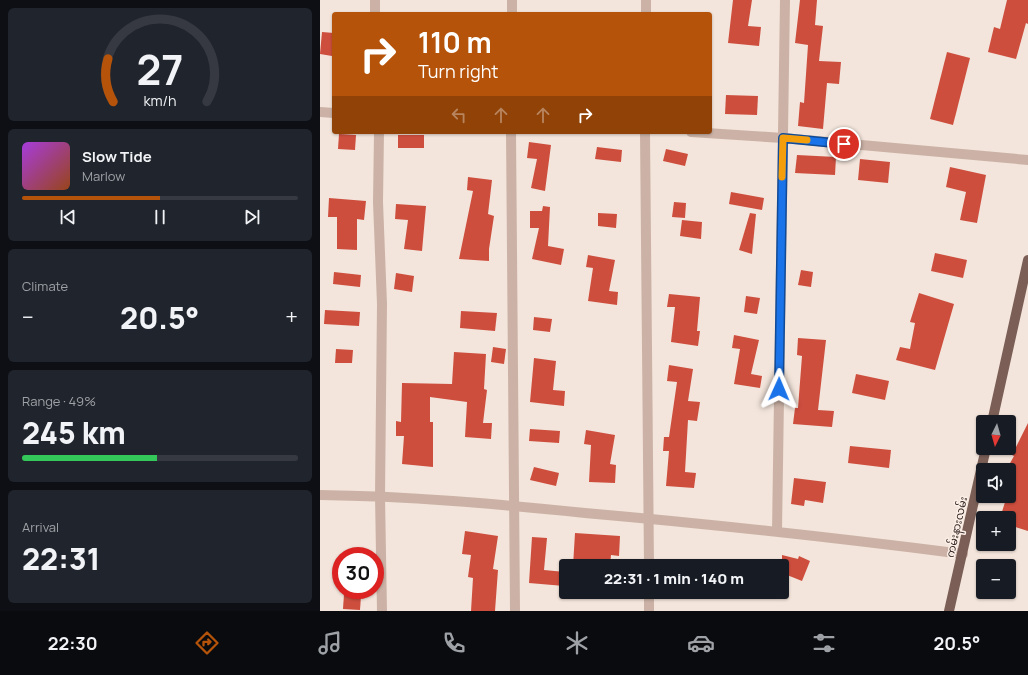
<!DOCTYPE html>
<html lang="en">
<head>
<meta charset="utf-8">
<style>
	:root { --surface:#171b24; --page:#20242c; --text:#f1f3f6; --muted:#9ea1a6; --line:#363941; --accent:#b45309 }
	body { margin:0; font-family:Manrope,"Noto Sans Myanmar",sans-serif; background:var(--page); color:var(--text); height:100vh; display:flex; flex-direction:column; font-size:15px; white-space:nowrap }
	* { box-sizing:border-box; margin:0 }
	p { font-size:13px; color:var(--muted) }
	.icon { flex:none; width:22px; height:22px; fill:none; stroke:currentColor; stroke-width:2; stroke-linecap:round; stroke-linejoin:round }
	.map { position:relative; flex:1; overflow:hidden }
	.sheet { display:flex; flex-direction:column; gap:8px; padding:8px; background:#0d0f14; width:320px }
	.sheet>* { flex:none }
	.top-card { position:absolute; left:12px; top:12px; width:380px; height:122px; border-radius:4px; box-shadow:0 1px 3px #0004; background:#b45309; color:#fff; overflow:hidden }
	.needle { width:26px; rotate:185deg }
	.tools { position:absolute; left:656px; top:415px; display:grid; gap:8px }
	.tools a { display:grid; place-items:center; width:40px; height:40px; border-radius:4px; background:var(--surface); box-shadow:0 1px 3px #0004; font-size:20px }
	.speed { position:absolute; left:12px; top:547px; display:flex; gap:8px; font-size:20px; font-weight:700; text-align:center }
	.speed>* { display:grid; place-content:center; width:52px; height:52px; border-radius:50%; background:var(--surface); box-shadow:0 1px 3px #0004; line-height:1 }
	.speed .limit { border:6px solid #d22; background:#fff; color:#111 }
	.pin { position:absolute; display:grid; place-items:center; width:34px; height:34px; color:#fff; margin:-17px; border:2px solid #fff; border-radius:50%; box-shadow:0 1px 4px #0007 }
	.me { position:absolute; width:44px; margin:-22px; rotate:1deg; stroke-linejoin:round; filter:drop-shadow(0 0 3px #0008) }
	.turn { display:flex; align-items:center; gap:14px; height:84px; padding:0 20px; font-size:18px }
	.turn .icon { width:52px; height:52px; stroke-width:2.5 }
	.turn b { display:block; font-size:28px; line-height:34px }
	.lanes { display:flex; align-items:center; height:38px; padding:0 20px; background:#0003; justify-content:center; gap:20px; direction:ltr }
	.lanes .off { opacity:.35 }
	.big { font-size:30px; font-weight:800; line-height:1.1 }
	.sheet .widget { flex:1; display:flex; flex-direction:column; justify-content:center; gap:6px; min-width:0; padding:0 14px; border-radius:6px; background:var(--page) }
	.sheet .dial { align-items:center; gap:0 }
	.dial svg { height:104px; overflow:visible; fill:none; stroke:var(--line); stroke-width:7; stroke-linecap:round; text-anchor:middle }
	.dial text { fill:var(--text); stroke:none }
	.song { display:flex; align-items:center; gap:12px }
	.cover { width:48px; height:48px; border-radius:6px; background:linear-gradient(135deg,hsl(280 70% 55%),hsl(20 70% 35%)) }
	.played { height:4px; border-radius:2px; background:linear-gradient(90deg,var(--accent) 50%,var(--line) 50%) }
	.keys { display:flex; justify-content:space-around; direction:ltr }
	.heat { display:flex; justify-content:space-between; align-items:center; font-size:22px; direction:ltr }
	.charge { height:6px; border-radius:3px; background:linear-gradient(90deg,#34c759 49%,var(--line) 0) }
	.trip { position:absolute; left:239px; top:559px; width:230px; height:40px; border-radius:4px; background:var(--surface); box-shadow:0 1px 3px #0004; font-weight:800; line-height:40px; text-align:center }
	.tabs { display:flex; height:64px; justify-content:space-around; align-items:center; background:#090b0e; color:var(--muted) }
	.tabs .icon { width:28px; height:28px }
	.tabs .selected { color:var(--accent) }
	.tabs b { font-size:18px; color:var(--text) }
	main { display:flex; flex:1; min-height:0 }
	.map>svg:first-child { display:block }
	.building { fill:#ce4e3e }
	.lines { fill:none; stroke-linecap:round; stroke-linejoin:round }
	.street { stroke:#ccb2a6; stroke-width:10 }
	.primary { stroke:#7b5f57; stroke-width:10 }
	.route-casing { stroke:#114b97; stroke-width:10 }
	.route { stroke:#1a73e8; stroke-width:7 }
	.slow { stroke:#f59e0b; stroke-width:7 }
	.labels { text-anchor:middle; dominant-baseline:central; stroke-width:3; stroke-linejoin:round; paint-order:stroke }
	.street-label { font-size:11px; fill:#382a27; stroke:#fbefe7 }
</style>
</head>
<body>
<main>
<section class="sheet">
<div class="widget dial"><svg viewBox="0 0 100 80">
<path d="M14 69A42 42 0 1 1 86 69"/>
<path d="M14 69A42 42 0 0 1 10 36" stroke="#b45309"/>
<text x="50" y="56" font-size="32" font-weight="700">27</text>
<text x="50" y="72" font-size="11">km/h</text>
</svg></div>
<div class="widget">
<div class="song"><i class="cover"></i><div><b>Slow Tide</b><p>Marlow</p></div></div>
<div class="played"></div>
<div class="keys"><svg class="icon" aria-label="previous" viewBox="0 0 24 24"><path d="M18 5L8 12l10 7zM5 5v14"/></svg><svg class="icon" aria-label="pause" viewBox="0 0 24 24"><path d="M8 5v14M16 5v14"/></svg><svg class="icon" aria-label="next" viewBox="0 0 24 24"><path d="M6 5l10 7-10 7zM19 5v14"/></svg></div>
</div>
<div class="widget"><p>Climate</p>
<div class="heat"><a>−</a><b class="big">20.5°</b><a>+</a></div>
</div>
<div class="widget"><p>Range · 49%</p><b class="big">245 km</b><div class="charge"></div></div>
<div class="widget"><p>Arrival</p><b class="big">22:31</b></div>
</section>
<div class="map">
<svg width="708" height="611" viewBox="0 0 708 611">
	<rect width="100%" height="100%" fill="#f3e5db"/>
	<g class="building">
		<polygon points="413,0 432,0 428,26 441,27 439,46 408,43"/>
		<polygon points="480,0 497,0 495,25 503,26 499,61 521,62 519,84 507,83 503,129 478,126 480,102 484,103 488,45 475,43"/>
		<polygon points="687,0 708,0 708,24 706,23 696,59 668,52 674,27 680,29"/>
		<polygon points="2,32 14,33 12,56 0,54"/>
		<polygon points="627,52 650,58 633,125 610,119"/>
		<polygon points="406,95 438,96 437,115 405,114"/>
		<polygon points="19,134 36,135 35,150 18,149"/>
		<rect x="78" y="135" width="26" height="13"/>
		<polygon points="209,142 231,145 225,191 211,188 217,159 207,158"/>
		<polygon points="277,147 302,150 301,162 275,159"/>
		<polygon points="346,149 368,154 365,166 343,161"/>
		<polygon points="477,155 516,157 515,175 475,173"/>
		<polygon points="540,159 570,162 568,183 538,180"/>
		<polygon points="630,167 666,175 657,223 640,220 646,192 626,187"/>
		<polygon points="148,177 172,180 168,214 174,216 169,249 169,261 139,259 153,191 147,190"/>
		<polygon points="411,192 444,198 442,210 409,204"/>
		<polygon points="9,198 46,201 44,220 37,219 37,250 17,249 17,217 8,217"/>
		<polygon points="354,202 366,203 365,218 352,217"/>
		<polygon points="76,204 106,206 102,251 84,249 88,220 75,219"/>
		<polygon points="223,206 230,207 228,246 244,249 241,265 212,259 219,228 210,228 210,211 222,211"/>
		<polygon points="278,213 297,214 296,228 278,226"/>
		<polygon points="430,213 436,214 432,254 419,250"/>
		<polygon points="362,220 382,222 381,239 360,236"/>
		<polygon points="615,253 647,260 643,278 611,271"/>
		<polygon points="268,255 295,260 289,291 298,292 297,305 268,301 273,268 266,267"/>
		<polygon points="481,270 493,272 491,287 478,285"/>
		<polygon points="14,272 41,275 40,287 13,284"/>
		<polygon points="76,273 94,276 92,292 74,289"/>
		<polygon points="599,293 634,304 615,370 576,360 580,347 590,349 595,323 590,322"/>
		<polygon points="349,294 380,297 377,331 380,331 378,346 351,342 355,307 347,307"/>
		<polygon points="426,296 440,298 437,314 424,312"/>
		<polygon points="5,310 40,312 39,326 4,324"/>
		<polygon points="141,311 177,313 175,331 140,328"/>
		<polygon points="214,317 232,319 230,332 213,330"/>
		<polygon points="414,335 439,340 431,374 442,376 440,388 414,384 420,349 412,348"/>
		<polygon points="478,338 506,340 498,410 514,411 512,427 473,424 475,408 478,408 482,356 477,355"/>
		<polygon points="173,347 186,349 184,364 171,362"/>
		<polygon points="16,349 33,350 32,363 15,363"/>
		<polygon points="134,352 166,354 164,389 167,390 163,423 172,423 171,439 145,437 147,402 110,397 110,422 113,422 113,467 82,464 84,436 76,436 76,421 81,422 82,383 132,384"/>
		<polygon points="214,358 236,361 233,390 245,391 244,406 210,402"/>
		<polygon points="349,365 373,369 368,401 380,402 377,421 368,420 365,472 376,473 374,488 346,486 349,451 343,451 344,437 349,437 357,382 347,381"/>
		<polygon points="536,374 569,381 565,400 532,393"/>
		<polygon points="708,423 708,531 689,525 689,518 680,518 687,496 689,496 689,465 694,456 692,455"/>
		<polygon points="210,429 240,431 239,443 209,441"/>
		<polygon points="266,430 295,435 290,464 296,465 295,483 269,482 271,445 264,444"/>
		<polygon points="530,446 571,450 569,468 528,463"/>
		<polygon points="214,467 239,473 236,486 210,480"/>
		<polygon points="474,478 506,482 503,503 485,500 484,506 471,504"/>
		<polygon points="145,531 178,536 173,569 178,570 175,611 151,611 153,578 148,577 151,555 142,554"/>
		<polygon points="255,533 300,536 299,556 291,555 290,566 253,566"/>
		<polygon points="212,537 227,538 224,570 245,572 244,586 209,583"/>
		<polygon points="462,555 478,559 479,556 490,561 482,581 462,573"/>
		<polygon points="24,594 41,596 40,610 23,609"/>
	</g>
	<g class="lines">
		<g class="street">
			<polyline points="55,0 55,14"/>
			<polyline points="192,0 192,14"/>
			<polyline points="326,14 326,0"/>
			<polyline points="0,112 14,113"/>
			<polyline points="59,132 58,202 62,304 60,496 62,611"/>
			<polyline points="191,132 195,611"/>
			<polyline points="325,132 329,566"/>
			<polyline points="371,132 463,138 708,160"/>
			<path d="M0,495C89,496 177,504 265,513C391,524 517,538 643,554"/>
			<polyline points="457,531 465,0"/>
			<polyline points="329,592 329,611"/>
		</g>
		<g class="primary">
			<polyline points="672,422 708,260"/>
			<polyline points="629,611 666,448"/>
		</g>
	</g>
	<g class="lines">
		<g class="route-casing">
			<polyline id="route" points="459,389 463,138 524,144"/>
		</g>
		<use href="#route" class="route"/>
		<polyline class="slow" points="462,177 463,138 487,140"/>
	</g>
	<g class="labels">
		<g class="street-label">
			<text transform="translate(636 527) rotate(-77)">ကမ်းနားလမ်း</text>
		</g>
	</g>
</svg>
<div class="tools">
<a><svg class="needle" viewBox="-14 -14 28 28"><path d="M0-13l5 13h-10z" fill="#e53935"/><path d="M0 13l5-13h-10z" fill="#9ea1a6"/></svg></a>
<a><svg class="icon" aria-label="sound" viewBox="0 0 24 24"><path d="M4 9h4l5-4v14l-5-4H4zM17 9q2 3 0 6"/></svg></a>
<a>+</a>
<a>−</a>
</div>
<div class="speed"><div class="limit">30</div></div>
<div class="pin" style="left:524px;top:144px;background:#d93025"><svg class="icon" aria-label="arrive" viewBox="0 0 24 24"><path d="M6 21V4h12l-3 4 3 4H6"/></svg></div>
<svg class="me" style="left:459px;top:389px" viewBox="-20 -20 40 40"><path d="M0-17L14 15 0 8-14 15z" fill="#1a73e8" stroke="#fff" stroke-width="4"/></svg>
<div class="trip">22:31 · 1 min · 140 m</div>
<div class="top-card">
<div class="turn"><svg class="icon" aria-label="right" viewBox="0 0 24 24"><path d="M7 20v-9h11M14 6l5 5-5 5"/></svg><div><b>110 m</b>Turn right</div></div>
<div class="lanes"><svg class="icon off" aria-label="left" viewBox="0 0 24 24"><path d="M17 20v-9H6M10 6l-5 5 5 5"/></svg><svg class="icon off" aria-label="ahead" viewBox="0 0 24 24"><path d="M12 20V5M6 11l6-6 6 6"/></svg><svg class="icon off" aria-label="ahead" viewBox="0 0 24 24"><path d="M12 20V5M6 11l6-6 6 6"/></svg><svg class="icon" aria-label="right" viewBox="0 0 24 24"><path d="M7 20v-9h11M14 6l5 5-5 5"/></svg></div>
</div>
</div>
</main>
<nav class="tabs">
<b>22:30</b>
<svg class="icon selected" aria-label="directions" viewBox="0 0 24 24"><path d="M12 3l9 9-9 9-9-9zM9 14v-3h6M13 9l2 2-2 2"/></svg>
<svg class="icon" aria-label="music" viewBox="0 0 24 24"><path d="M9 18V5l10-2v13"/><circle cx="6" cy="18" r="3"/><circle cx="16" cy="16" r="3"/></svg>
<svg class="icon" aria-label="phone" viewBox="0 0 24 24"><path d="M5 4h4l2 5-3 2q2 4 5 5l2-3 5 2v4C11 20 4 13 5 4z"/></svg>
<svg class="icon" aria-label="climate" viewBox="0 0 24 24"><path d="M12 3v18M4 7l16 10M4 17L20 7"/></svg>
<svg class="icon" aria-label="car" viewBox="0 0 24 24"><path d="M5 17H2v-5l4-1 3-4h7l3 4 3 1v5h-3M9 17h6M6 11h13"/><circle cx="7" cy="17" r="2"/><circle cx="17" cy="17" r="2"/></svg>
<svg class="icon" aria-label="filters" viewBox="0 0 24 24"><path d="M4 7h16M4 17h16"/><circle cx="9" cy="7" r="2"/><circle cx="15" cy="17" r="2"/></svg>
<b>20.5°</b>
</nav>
</body>
</html>
